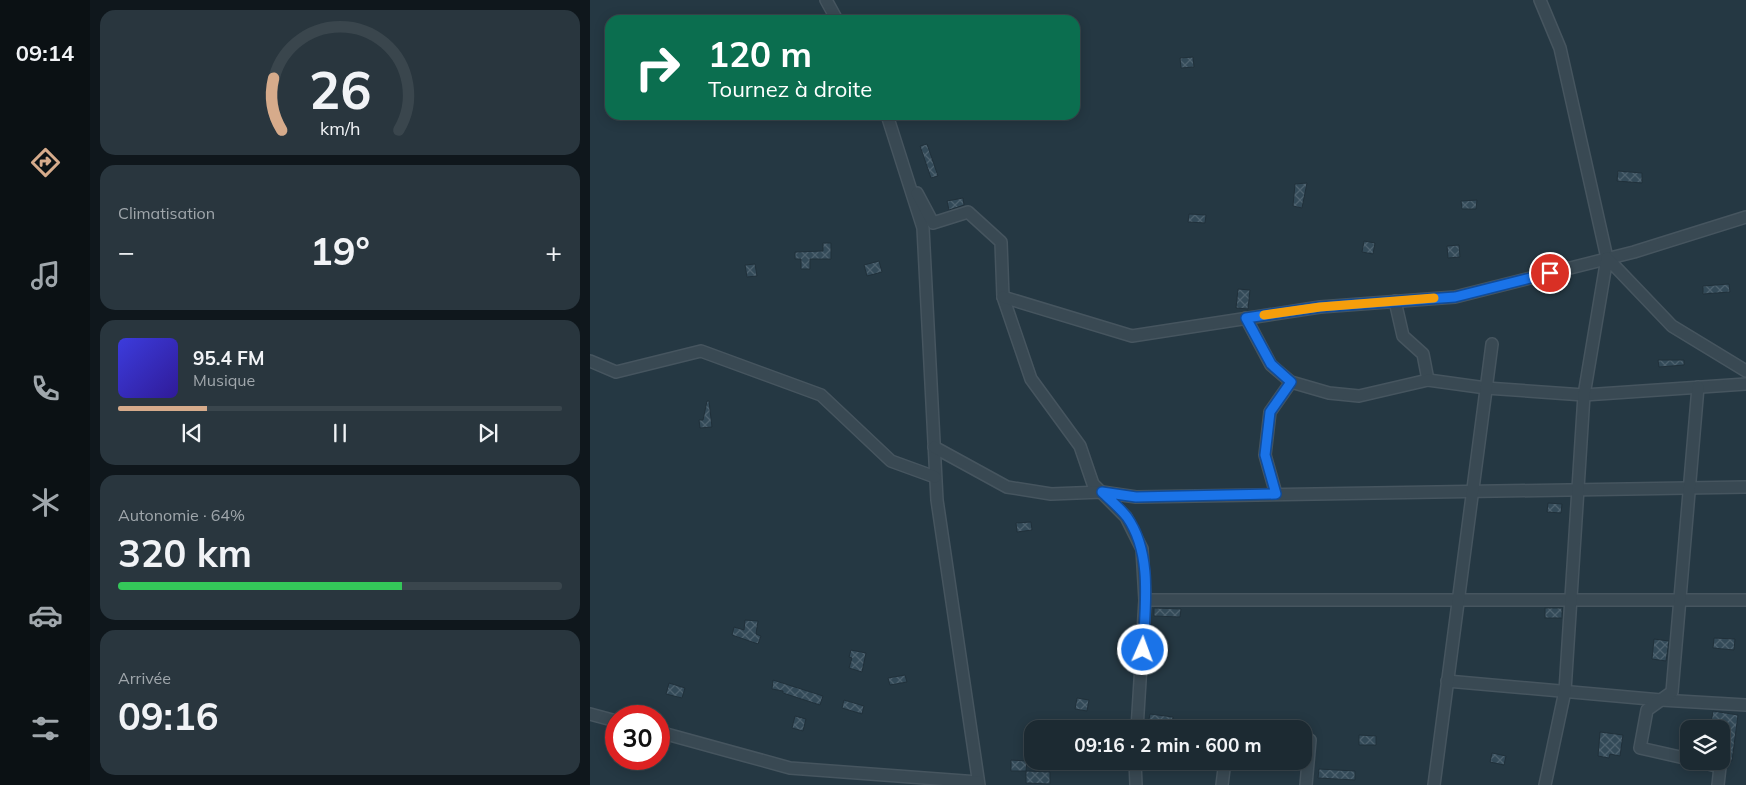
<!DOCTYPE html>
<html lang="fr">
<head>
<meta charset="utf-8">
<style>
	:root { --surface:#1c2a32; --page:#29363e; --text:#f1f3f6; --muted:#a0a7ac; --line:#3a464d; --accent:#d6ab8b }
	body { margin:0; font-family:Mulish,sans-serif; background:var(--page); color:var(--text); height:100vh; display:flex; flex-direction:column; font-size:19px; white-space:nowrap }
	* { box-sizing:border-box; margin:0 }
	p { font-size:16px; color:var(--muted) }
	.icon { flex:none; width:28px; height:28px; fill:none; stroke:currentColor; stroke-width:2; stroke-linecap:round; stroke-linejoin:round }
	.map { position:relative; flex:1; overflow:hidden }
	.sheet { display:flex; flex-direction:column; gap:10px; padding:10px; background:#0f171c; width:500px }
	.sheet>* { flex:none }
	.banner { position:absolute; left:15px; top:15px; width:475px; height:105px; border-radius:15px; box-shadow:0 2px 12px #0003,0 0 0 1px var(--line); background:#0b6e4f; color:#fff; overflow:hidden }
	.tools { position:absolute; left:1090px; top:720px; display:grid; gap:10px }
	.tools a { display:grid; place-items:center; width:50px; height:50px; border-radius:10px; background:var(--surface); box-shadow:0 2px 12px #0003,0 0 0 1px var(--line); font-size:25px }
	.speed { position:absolute; left:15px; top:705px; display:flex; gap:10px; font-size:25px; font-weight:700; text-align:center }
	.speed>* { display:grid; place-content:center; width:65px; height:65px; border-radius:50%; background:var(--surface); box-shadow:0 2px 12px #0003,0 0 0 1px var(--line); line-height:1 }
	.speed .limit { border:8px solid #d22; background:#fff; color:#111 }
	.pin { position:absolute; display:grid; place-items:center; width:42px; height:42px; color:#fff; margin:-21px; border:2px solid #fff; border-radius:50%; box-shadow:0 1px 5px #0007 }
	.me { position:absolute; width:55px; margin:-28px; rotate:2deg; stroke-linejoin:round; filter:drop-shadow(0 0 4px #0008) }
	.turn { display:flex; align-items:center; gap:18px; height:105px; padding:0 20px; font-size:22px }
	.turn .icon { width:65px; height:65px; stroke-width:2.5 }
	.turn b { display:block; font-size:35px; line-height:42px }
	.big { font-size:38px; font-weight:700; line-height:1.1 }
	.sheet .tile { flex:1; display:flex; flex-direction:column; justify-content:center; gap:8px; min-width:0; padding:0 18px; border-radius:15px; background:var(--page) }
	.sheet .dial { align-items:center; gap:0 }
	.dial svg { height:130px; overflow:visible; fill:none; stroke:var(--line); stroke-width:7; stroke-linecap:round; text-anchor:middle }
	.dial text { fill:var(--text); stroke:none }
	.song { display:flex; align-items:center; gap:15px }
	.cover { width:60px; height:60px; border-radius:8px; background:linear-gradient(135deg,hsl(240 70% 55%),hsl(250 70% 35%)) }
	.played { height:5px; border-radius:2px; background:linear-gradient(90deg,var(--accent) 20%,var(--line) 20%) }
	.keys { display:flex; justify-content:space-around; direction:ltr }
	.heat { display:flex; justify-content:space-between; align-items:center; font-size:28px; direction:ltr }
	.charge { height:8px; border-radius:4px; background:linear-gradient(90deg,#34c759 64%,var(--line) 0) }
	.trip { position:absolute; left:434px; top:720px; width:288px; height:50px; border-radius:15px; background:var(--surface); box-shadow:0 2px 12px #0003,0 0 0 1px var(--line); font-weight:700; line-height:50px; text-align:center }
	main { display:flex; flex:1; min-height:0 }
	.tabs { display:flex; flex-direction:column; width:90px; justify-content:space-around; align-items:center; background:#0b1114; color:var(--muted) }
	.tabs .icon { width:35px; height:35px }
	.tabs .current { color:var(--accent) }
	.tabs b { font-size:22px; color:var(--text) }
	.map>svg:first-child { display:block }
	.building { fill:url(#building-cross-hatch); stroke:#20303a }
	.lines { fill:none; stroke-linecap:round; stroke-linejoin:round }
	.minor-casing { stroke:#46555f; stroke-width:14 }
	.minor { stroke:#394953; stroke-width:11 }
	.route-casing { stroke:#114b97; stroke-width:12 }
	.route { stroke:#1a73e8; stroke-width:9 }
	.slow { stroke:#f59e0b; stroke-width:9 }
</style>
</head>
<body>
<main>
<nav class="tabs">
<b>09:14</b>
<svg class="icon current" aria-label="directions" viewBox="0 0 24 24"><path d="M12 3l9 9-9 9-9-9zM9 14v-3h6M13 9l2 2-2 2"/></svg>
<svg class="icon" aria-label="music" viewBox="0 0 24 24"><path d="M9 18V5l10-2v13"/><circle cx="6" cy="18" r="3"/><circle cx="16" cy="16" r="3"/></svg>
<svg class="icon" aria-label="phone" viewBox="0 0 24 24"><path d="M5 4h4l2 5-3 2q2 4 5 5l2-3 5 2v4C11 20 4 13 5 4z"/></svg>
<svg class="icon" aria-label="climate" viewBox="0 0 24 24"><path d="M12 3v18M4 7l16 10M4 17L20 7"/></svg>
<svg class="icon" aria-label="car" viewBox="0 0 24 24"><path d="M5 17H2v-5l4-1 3-4h7l3 4 3 1v5h-3M9 17h6M6 11h13"/><circle cx="7" cy="17" r="2"/><circle cx="17" cy="17" r="2"/></svg>
<svg class="icon" aria-label="filters" viewBox="0 0 24 24"><path d="M4 7h16M4 17h16"/><circle cx="9" cy="7" r="2"/><circle cx="15" cy="17" r="2"/></svg>
</nav>
<section class="sheet">
<div class="tile dial"><svg viewBox="0 0 100 80">
<path d="M14 69A42 42 0 1 1 86 69"/>
<path d="M14 69A42 42 0 0 1 9 37" stroke="#d6ab8b"/>
<text x="50" y="56" font-size="32" font-weight="700">26</text>
<text x="50" y="72" font-size="11">km/h</text>
</svg></div>
<div class="tile"><p>Climatisation</p>
<div class="heat"><a>−</a><b class="big">19°</b><a>+</a></div>
</div>
<div class="tile">
<div class="song"><i class="cover"></i><div><b>95.4 FM</b><p>Musique</p></div></div>
<div class="played"></div>
<div class="keys"><svg class="icon" aria-label="previous" viewBox="0 0 24 24"><path d="M18 5L8 12l10 7zM5 5v14"/></svg><svg class="icon" aria-label="pause" viewBox="0 0 24 24"><path d="M8 5v14M16 5v14"/></svg><svg class="icon" aria-label="next" viewBox="0 0 24 24"><path d="M6 5l10 7-10 7zM19 5v14"/></svg></div>
</div>
<div class="tile"><p>Autonomie · 64%</p><b class="big">320 km</b><div class="charge"></div></div>
<div class="tile"><p>Arrivée</p><b class="big">09:16</b></div>
</section>
<div class="map">
<svg width="1156" height="785" viewBox="0 0 1156 785">
	<defs>
		<pattern id="building-cross-hatch" width="8" height="8" patternUnits="userSpaceOnUse" patternTransform="scale(1.25)"><rect width="8" height="8" fill="#334a58"/><path d="M0 0l8 8M0 8l8-8" fill="none" stroke="#4e626f"/></pattern>
	</defs>
	<rect width="100%" height="100%" fill="#253843"/>
	<g class="building">
		<polygon points="603,57 604,67 591,68 590,58"/>
		<polygon points="337,144 348,176 341,178 330,146"/>
		<polygon points="1028,171 1052,173 1052,183 1027,181"/>
		<polygon points="717,183 712,208 703,206 705,184"/>
		<polygon points="373,198 374,205 359,210 357,201"/>
		<polygon points="887,200 886,209 872,209 871,201"/>
		<polygon points="599,214 616,215 615,223 598,222"/>
		<polygon points="774,241 785,243 783,254 772,252"/>
		<polygon points="233,243 241,243 241,259 220,259 220,269 211,269 211,259 205,259 205,252 233,251"/>
		<polygon points="869,245 870,257 858,258 857,246"/>
		<polygon points="289,261 292,272 277,276 274,265"/>
		<polygon points="165,264 167,276 157,277 155,265"/>
		<polygon points="1139,284 1140,292 1113,294 1113,286"/>
		<polygon points="648,289 660,290 658,309 646,308"/>
		<polygon points="1068,360 1094,360 1094,365 1069,367"/>
		<polygon points="117,401 119,401 122,427 110,428 109,420 113,420"/>
		<polygon points="958,503 972,504 971,513 957,512"/>
		<polygon points="441,522 442,530 427,532 426,523"/>
		<polygon points="564,608 591,609 590,617 564,616"/>
		<rect x="955" y="608" width="17" height="10"/>
		<polygon points="155,620 168,621 166,634 171,636 168,644 142,635 144,627 154,630"/>
		<polygon points="1124,638 1145,639 1144,650 1123,648"/>
		<polygon points="1064,639 1079,641 1076,661 1062,659"/>
		<polygon points="261,650 276,653 272,672 259,668 262,658 259,657"/>
		<polygon points="315,675 317,682 300,685 298,678"/>
		<polygon points="183,680 233,696 230,705 193,693 193,691 182,689"/>
		<polygon points="79,683 95,688 92,698 76,694"/>
		<polygon points="487,698 499,700 497,711 485,709"/>
		<polygon points="254,700 274,706 272,714 252,708"/>
		<polygon points="1123,711 1148,715 1142,761 1131,759 1131,729 1120,729"/>
		<polygon points="560,714 583,717 582,729 558,725"/>
		<polygon points="205,716 216,719 213,731 202,728"/>
		<polygon points="1010,732 1033,735 1030,756 1020,754 1019,758 1008,756"/>
		<polygon points="769,735 786,736 786,745 769,745"/>
		<polygon points="902,753 916,756 914,765 900,762"/>
		<polygon points="421,760 437,761 436,771 421,771"/>
		<polygon points="729,769 765,771 765,780 728,778"/>
		<polygon points="436,771 460,772 460,784 436,783"/>
	</g>
	<g class="lines">
		<g class="minor-casing">
			<g id="minor">
				<polyline points="236,0 247,20"/>
				<polyline points="950,0 970,48 1017,258"/>
				<polyline points="297,115 333,228 347,500 389,785"/>
				<polyline points="327,193 343,223 378,212 411,242 413,297 441,379 490,446 503,484 536,517 552,549 555,600 547,729"/>
				<polyline points="413,297 542,336 730,307 865,297 1044,252 1156,217"/>
				<polyline points="805,301 813,336 833,354 838,380"/>
				<polyline points="656,318 681,365 701,382 739,393 769,396 838,380 896,388 994,395 1156,384"/>
				<polyline points="0,361 26,372 111,351 231,395 301,461 345,477"/>
				<polyline points="344,447 417,487 461,494 512,492 546,497 1156,487"/>
				<polyline points="686,494 675,455 680,412 701,382"/>
				<polyline points="555,600 1156,600"/>
				<polyline points="857,681 1071,700 1156,705"/>
				<polyline points="0,714 26,721"/>
				<polyline points="69,732 200,768 388,782"/>
				<polyline points="1099,759 1050,748 1057,710 1082,692 1108,387"/>
				<polyline points="545,761 546,785"/>
				<polyline points="1107,761 1130,767 1128,785"/>
				<polyline points="632,785 635,761"/>
				<polyline points="716,785 720,740"/>
				<polyline points="844,785 902,344"/>
				<polyline points="955,785 975,691 994,395 1017,258 1082,326 1156,371"/>
			</g>
		</g>
		<use href="#minor" class="minor"/>
	</g>
	<g class="lines">
		<g class="route-casing">
			<path id="route" d="M553,650C555,607 563,554 537,517C530,508 520,500 512,492L546,497L686,494L675,455L680,412L701,382L681,364L656,318L730,307L865,297L960,273"/>
		</g>
		<use href="#route" class="route"/>
		<polyline class="slow" points="674,315 730,307 844,298"/>
	</g>
</svg>
<div class="tools">
<a><svg class="icon" aria-label="layers" viewBox="0 0 24 24"><path d="M12 4l9 5-9 5-9-5zM3 14l9 5 9-5"/></svg></a>
</div>
<div class="speed"><div class="limit">30</div></div>
<div class="pin" style="left:960px;top:273px;background:#d93025"><svg class="icon" aria-label="arrive" viewBox="0 0 24 24"><path d="M6 21V4h12l-3 4 3 4H6"/></svg></div>
<svg class="me" style="left:553px;top:650px" viewBox="-20 -20 40 40"><circle r="17" fill="#1a73e8" stroke="#fff" stroke-width="3"/><path d="M0-11L8 9 0 5-8 9z" fill="#fff"/></svg>
<div class="trip">09:16 · 2 min · 600 m</div>
<div class="banner">
<div class="turn"><svg class="icon" aria-label="right" viewBox="0 0 24 24"><path d="M7 20v-9h11M14 6l5 5-5 5"/></svg><div><b>120 m</b>Tournez à droite</div></div>
</div>
</div>
</main>
</body>
</html>
